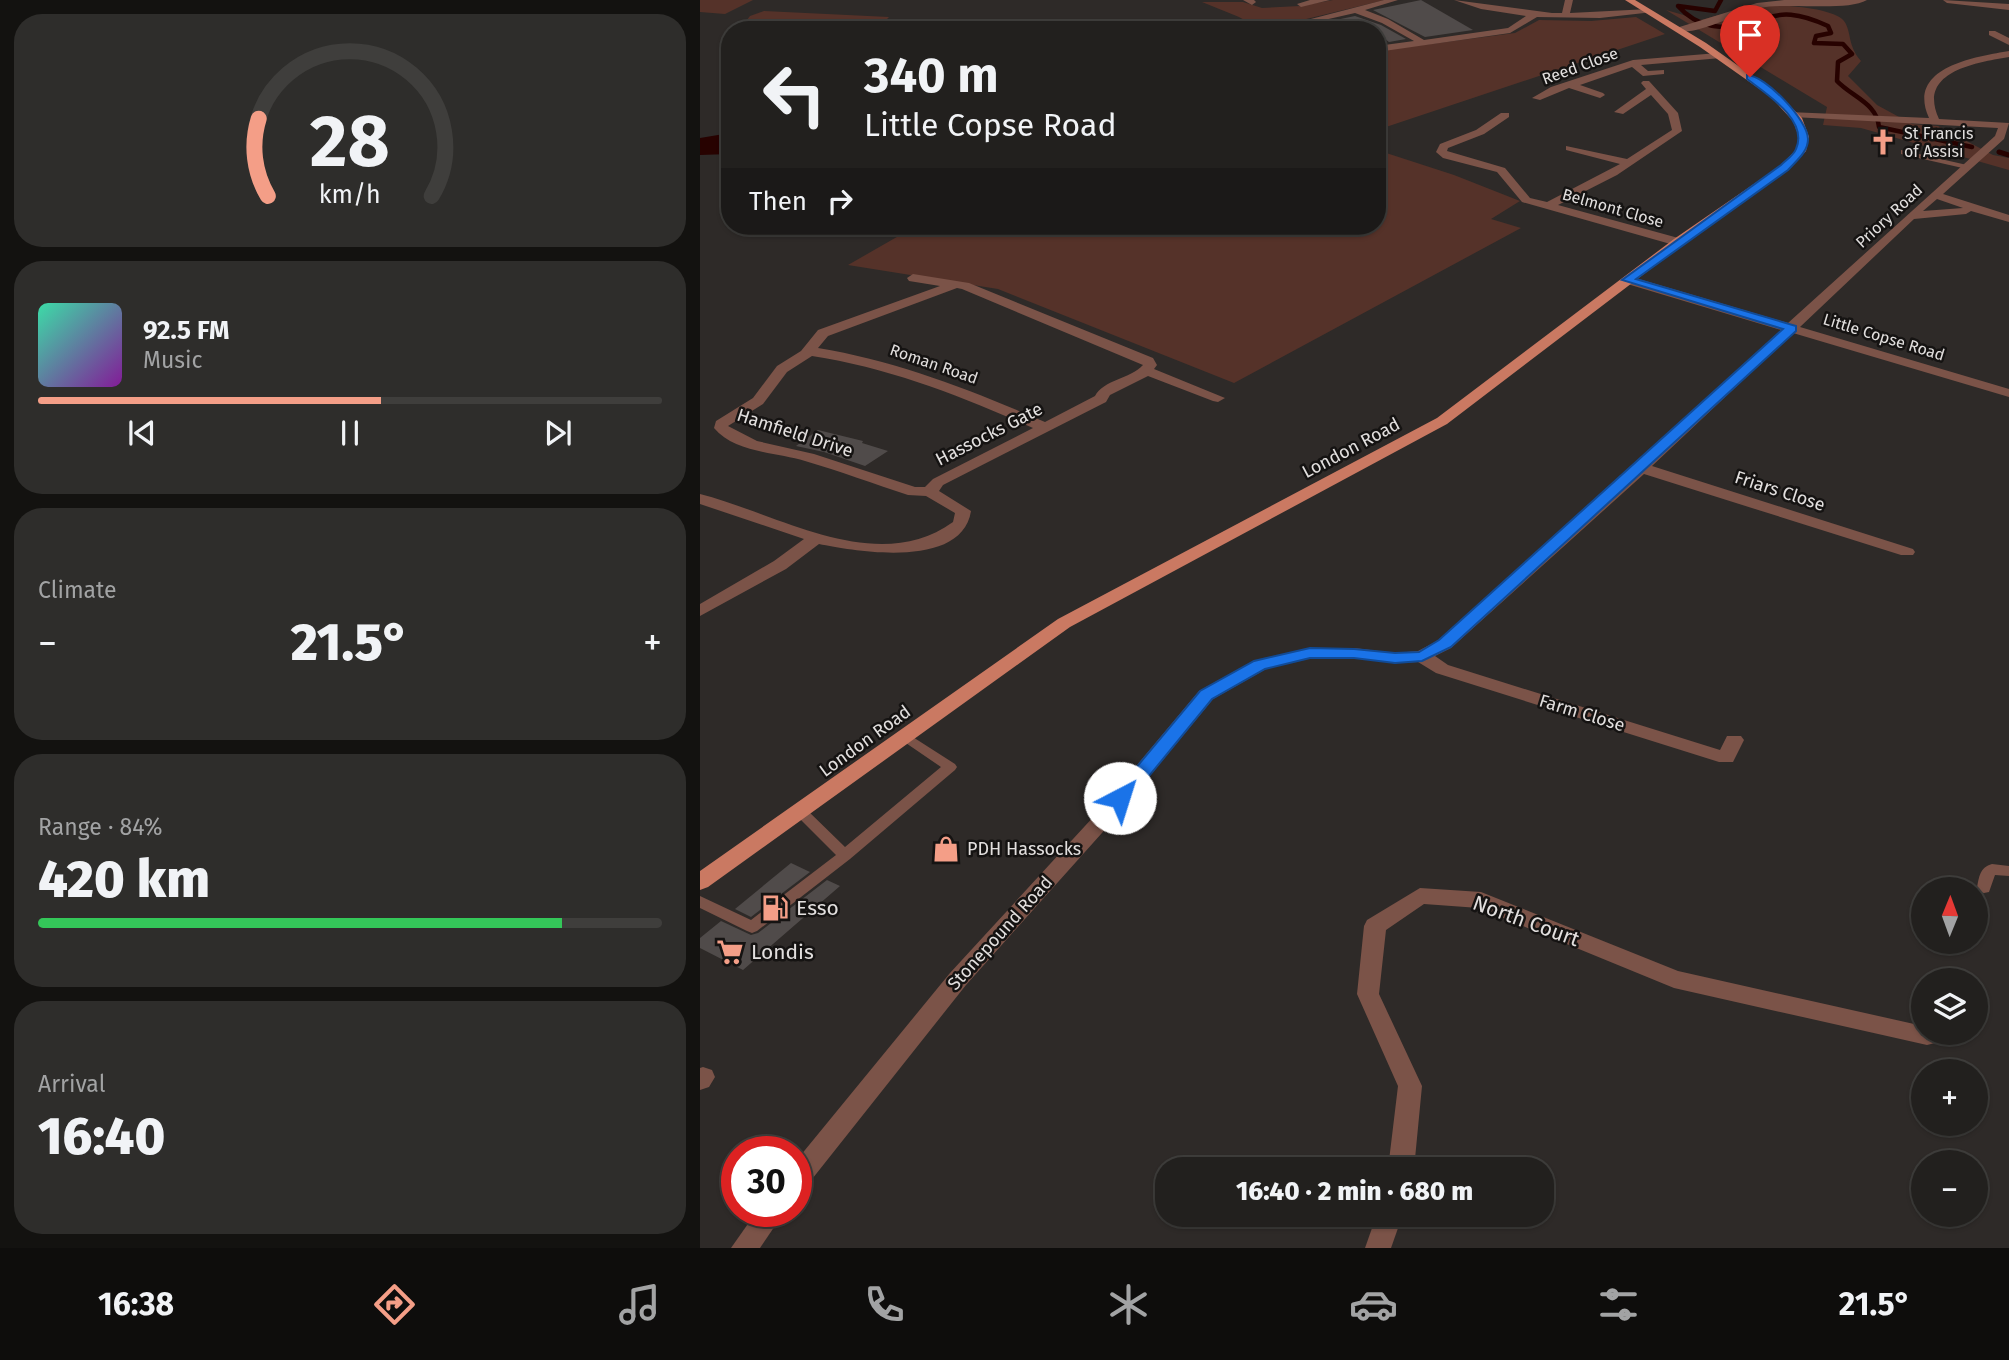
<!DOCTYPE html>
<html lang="en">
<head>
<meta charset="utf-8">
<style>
	:root { --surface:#22201e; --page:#2e2d2b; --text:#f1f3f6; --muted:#a2a3a4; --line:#3f3e3c; --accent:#f49e87 }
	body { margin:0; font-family:"Fira Sans",sans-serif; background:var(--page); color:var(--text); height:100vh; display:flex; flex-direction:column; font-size:26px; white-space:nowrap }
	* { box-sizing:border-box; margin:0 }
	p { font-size:23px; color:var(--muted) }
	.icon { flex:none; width:38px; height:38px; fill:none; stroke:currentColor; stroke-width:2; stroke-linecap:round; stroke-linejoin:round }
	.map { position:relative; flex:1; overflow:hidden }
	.drawer { display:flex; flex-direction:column; gap:14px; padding:14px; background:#131210; width:700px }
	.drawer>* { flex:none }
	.guide { position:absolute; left:21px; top:21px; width:665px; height:214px; border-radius:28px; box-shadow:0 2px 5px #0004,0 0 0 2px var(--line); background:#22201e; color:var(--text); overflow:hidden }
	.needle { width:46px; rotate:1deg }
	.tools { position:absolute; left:1211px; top:877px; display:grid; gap:14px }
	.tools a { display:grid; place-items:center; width:77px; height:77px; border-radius:50%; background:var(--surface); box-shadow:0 2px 5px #0004,0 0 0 2px var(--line); font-size:35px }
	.speed { position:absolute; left:21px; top:1136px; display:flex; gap:14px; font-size:35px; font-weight:700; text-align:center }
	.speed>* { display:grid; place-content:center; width:91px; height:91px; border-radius:50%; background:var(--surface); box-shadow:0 2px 5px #0004,0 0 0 2px var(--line); line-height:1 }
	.speed .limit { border:10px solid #d22; background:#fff; color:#111 }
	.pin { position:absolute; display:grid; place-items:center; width:60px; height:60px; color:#fff; margin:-72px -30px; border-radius:50% 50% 50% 0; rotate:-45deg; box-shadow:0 0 7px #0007 }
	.pin .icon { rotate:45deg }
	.me { position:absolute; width:77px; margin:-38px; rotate:40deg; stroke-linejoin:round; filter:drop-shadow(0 0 5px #0008) }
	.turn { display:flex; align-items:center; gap:24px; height:147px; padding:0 28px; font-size:32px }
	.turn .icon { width:91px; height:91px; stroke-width:2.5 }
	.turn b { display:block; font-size:49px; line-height:60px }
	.then { display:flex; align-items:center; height:66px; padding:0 28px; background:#0003; gap:14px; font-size:26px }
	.big { font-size:52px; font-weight:800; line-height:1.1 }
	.drawer .card { flex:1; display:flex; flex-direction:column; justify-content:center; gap:10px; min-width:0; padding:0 24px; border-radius:28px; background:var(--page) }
	.drawer .dial { align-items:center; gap:0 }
	.dial svg { height:182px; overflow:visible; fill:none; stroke:var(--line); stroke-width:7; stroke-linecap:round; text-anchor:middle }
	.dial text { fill:var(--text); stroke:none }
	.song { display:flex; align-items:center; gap:21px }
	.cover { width:84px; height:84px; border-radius:10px; background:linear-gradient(135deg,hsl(160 70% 55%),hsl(290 70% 35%)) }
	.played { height:7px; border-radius:4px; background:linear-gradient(90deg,var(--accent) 55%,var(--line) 55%) }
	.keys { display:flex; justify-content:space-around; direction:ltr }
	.heat { display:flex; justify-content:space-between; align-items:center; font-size:38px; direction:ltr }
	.charge { height:10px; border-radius:5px; background:linear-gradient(90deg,#34c759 84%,var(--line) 0) }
	.trip { position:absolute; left:455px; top:1157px; width:399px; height:70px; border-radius:28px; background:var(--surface); box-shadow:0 2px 5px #0004,0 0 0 2px var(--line); font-weight:800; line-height:70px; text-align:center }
	.tabs { display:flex; height:112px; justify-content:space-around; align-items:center; background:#0e0d0c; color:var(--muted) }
	.tabs .icon { width:49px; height:49px }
	.tabs .selected { color:var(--accent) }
	.tabs b { font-size:32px; color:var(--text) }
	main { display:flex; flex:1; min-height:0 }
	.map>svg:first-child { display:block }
	.green { fill:#553229 }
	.water { fill:#270200 }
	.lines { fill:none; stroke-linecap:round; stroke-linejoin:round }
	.stream-far1 { stroke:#270200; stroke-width:4.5 }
	.stream { stroke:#270200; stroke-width:5 }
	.building { fill:#504b4a }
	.service { fill:#7b5348; fill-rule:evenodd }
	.minor { fill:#7b5348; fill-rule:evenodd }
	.primary { fill:#ca7962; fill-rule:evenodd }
	.route { fill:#1a73e8; stroke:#114b97; stroke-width:2 }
	.labels { text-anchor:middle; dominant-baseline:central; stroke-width:5; stroke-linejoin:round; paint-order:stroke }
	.far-street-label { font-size:16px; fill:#e2dfde; stroke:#151312 }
	.far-poi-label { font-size:16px; fill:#e2dfde; stroke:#151312; text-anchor:start }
	.street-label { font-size:18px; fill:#e2dfde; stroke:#151312 }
	.poi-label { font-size:18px; fill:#e2dfde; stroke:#151312; text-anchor:start }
	.near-poi-label { font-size:21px; fill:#e2dfde; stroke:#151312; text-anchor:start }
	.near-street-label { font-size:21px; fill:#e2dfde; stroke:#151312 }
</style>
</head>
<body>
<main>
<section class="drawer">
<div class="card dial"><svg viewBox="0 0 100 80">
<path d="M14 69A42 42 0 1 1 86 69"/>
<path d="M14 69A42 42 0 0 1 10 35" stroke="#f49e87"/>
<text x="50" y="56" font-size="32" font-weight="700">28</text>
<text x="50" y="72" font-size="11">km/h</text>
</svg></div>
<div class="card">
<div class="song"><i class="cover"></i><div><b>92.5 FM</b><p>Music</p></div></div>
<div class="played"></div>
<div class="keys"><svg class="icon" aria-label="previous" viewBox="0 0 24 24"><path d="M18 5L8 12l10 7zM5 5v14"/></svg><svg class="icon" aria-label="pause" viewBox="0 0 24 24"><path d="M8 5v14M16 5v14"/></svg><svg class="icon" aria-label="next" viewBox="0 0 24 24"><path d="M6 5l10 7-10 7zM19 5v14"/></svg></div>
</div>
<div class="card"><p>Climate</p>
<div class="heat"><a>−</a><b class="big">21.5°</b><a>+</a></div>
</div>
<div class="card"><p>Range · 84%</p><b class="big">420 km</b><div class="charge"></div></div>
<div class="card"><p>Arrival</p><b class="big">16:40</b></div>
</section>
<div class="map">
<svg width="1309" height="1248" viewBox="0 0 1309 1248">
	<rect width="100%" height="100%" fill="#2e2a28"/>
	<g class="green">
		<polygon points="0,0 53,0 25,14 0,12"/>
		<polygon points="633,0 685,0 598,21 608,30 562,30 539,17 502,2 543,2 562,8 600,6"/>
		<path d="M1059,4C1077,5 1133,7 1144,21C1152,32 1147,45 1161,61L1148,76L1177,105L1212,124L1238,126L1293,155L1309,158V170L1161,128L1123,125L1127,107L966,10L1001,20Z"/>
		<polygon points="64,11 189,17 177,29 221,30 39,30 50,16"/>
		<polygon points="936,17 965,34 677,130 677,51 815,33 839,20 891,21"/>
		<polygon points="677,150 754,175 820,201 791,219 821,228 534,383 298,289 148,265 216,226 677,226"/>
	</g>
	<polygon class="water" points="30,133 30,154 0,155 0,138"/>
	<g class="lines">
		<path class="stream-far1" d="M1021,0L1015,11L978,6C1000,31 1025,28 1056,26C1077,7 1104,15 1128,26L1131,33L1116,36L1114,43L1143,44L1152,54L1138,62L1137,81C1152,97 1177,103 1179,127L1272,147"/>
		<polyline class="stream" points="1299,152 1309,155"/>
	</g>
	<g class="building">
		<polygon points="721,0 773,30 725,37 673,10"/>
		<polygon points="655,16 681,25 706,39 689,42 677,33 677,30 622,30 621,23"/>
		<polygon points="118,430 163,441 162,443 188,451 165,466 124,452 96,446"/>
		<polygon points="91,863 110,872 51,917 35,909"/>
		<polygon points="127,880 140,886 43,970 0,948 0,938 21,921 51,935 58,933"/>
	</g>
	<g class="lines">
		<g class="service">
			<polygon points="1201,150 1267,165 1271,167 1267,169 1201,154"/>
			<polygon points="205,732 255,764 257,767 255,770 150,859 57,931 52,933 47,931 0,908 0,896 51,920 136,855 95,814 93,811 95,808 105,808 145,847 241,767 200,739 198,736"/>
			<path d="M1292,864L1309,866V876L1295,875L1289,892L1284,893L1279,892L1277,888C1279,877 1280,867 1292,864Z"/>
		</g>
		<g class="minor">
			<polygon points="543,0 554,0 556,2 552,5"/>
			<polygon points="610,0 630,0 601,7 597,4"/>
			<polygon points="684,0 698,0 665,10 688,19 724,40 808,28 826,16 781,9 754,0 852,13 862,13 865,0 873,0 870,13 949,9 953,12 900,18 837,17 810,33 677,52 677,46 714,41 682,23 655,13 611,23 607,20"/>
			<path d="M1084,0H1167C1146,12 1088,2 1060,8C1039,12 990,40 973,29L1057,3Z"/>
			<polygon points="1243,0 1309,4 1309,10 1247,3"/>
			<polygon points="1289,31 1295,31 1309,38 1309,45 1289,35"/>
			<path d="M1309,51V57C1274,63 1217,72 1239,119L1309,123L1304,139L1243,194L1309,215V222L1271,211L1266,214L1214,219L1100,327L1309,389V397L1093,333L952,466L1213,549L1215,552L1213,555H1201L944,474L751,648L735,656L748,665L1020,750L1027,736H1041L1044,740L1033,762H1019L736,673L718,662L695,663L654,658H610L566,669L513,699L410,824L266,985L105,1188L96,1191V1161L250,973L396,814L499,691L554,661L610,648H654L695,653L718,651L739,640L936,465L1081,330L924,283V277H932L1088,323L1295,136L1298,128L1093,117L1088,114L1089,112L1229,118C1206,68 1273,57 1309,51ZM1237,199L1263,208L1223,211Z"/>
			<polygon points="1018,53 1023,56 1021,58 941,65 948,71 964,70 964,74 943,76 932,67 880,85 903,93 905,95 900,98 869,88 840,100 832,98 851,87 933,60"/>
			<polygon points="943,81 949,81 978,113 982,131 917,175 858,205 982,239 982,245 974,245 822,202 797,172 743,158 736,152 740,144 776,130 801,113 809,113 809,117 784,134 748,148 747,151 805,168 830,198 847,202 920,164 866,150 866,146 927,159 972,130 968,114 951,95 923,114 914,112 946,89 941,83"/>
			<path d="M213,274L269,283L453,358L457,365L454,369L525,398L518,402L513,401L448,376L410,395L406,402L243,485L239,491L271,511C262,569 158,552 119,544L86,569L0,616V604L74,561L104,539L0,504V494C79,514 177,577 253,522L255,513L226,496L208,495C174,484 140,471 105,461C76,452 35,453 14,428L16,421L53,398L77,366L101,351L118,330L240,286L209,281L207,278ZM257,288L262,289L443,365C430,379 403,380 395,396L345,422C271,390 197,361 118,348L128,336ZM112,356C190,368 261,396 333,428L233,479L225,487H215L114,454L57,441L28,426L63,404L87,372Z"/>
			<polygon points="720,888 781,892 978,971 1223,1026 1223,1032 1237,1032 1239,1036 1235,1043 1227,1045 974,988 779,908 724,904 686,930 679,994 722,1086 714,1169 688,1169 698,1086 657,994 664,926 667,920"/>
			<polygon points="3,1067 12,1070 15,1077 9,1087 0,1090 0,1068"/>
			<polygon points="57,1211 85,1211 60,1248 31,1248"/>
			<polygon points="677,1214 703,1214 691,1248 665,1248"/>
		</g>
		<polygon class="primary" points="925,0 935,0 1006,43 1077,93 1102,118 1109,137 1106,151 1088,170 982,245 747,424 370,627 8,887 0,890 0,871 358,619 737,418 974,239 1080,166 1096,150 1099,137 1093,121 1071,97 1000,47"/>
	</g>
	<path class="route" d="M1047,75C1065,75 1108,120 1108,139C1108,152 1097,160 1088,170L936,279L1096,326V331L751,647L722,661L695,663L654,658H610L565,669L512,699L427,803H414L411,798L414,794L500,691L554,661L610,648L654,649L695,653L719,652L739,640L1083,329L922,280L1081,165C1086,160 1094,155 1096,149C1109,120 1065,93 1047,79Z"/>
	<defs>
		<g id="church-bare" transform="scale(2.1)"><path d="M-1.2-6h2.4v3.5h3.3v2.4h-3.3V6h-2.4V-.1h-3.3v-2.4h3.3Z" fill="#f49e87" stroke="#151312" stroke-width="2.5" paint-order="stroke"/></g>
		<g id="shop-bare" transform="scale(2.1)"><path d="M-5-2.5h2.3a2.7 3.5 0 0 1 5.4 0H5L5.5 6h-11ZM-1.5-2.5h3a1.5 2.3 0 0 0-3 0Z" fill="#f49e87" stroke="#151312" stroke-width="2.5" paint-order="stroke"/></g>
		<g id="fuel-bare" transform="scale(2.1)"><path d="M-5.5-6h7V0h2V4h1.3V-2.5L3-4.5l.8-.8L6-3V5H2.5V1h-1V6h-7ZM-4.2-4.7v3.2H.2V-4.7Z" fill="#f49e87" stroke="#151312" stroke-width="2.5" paint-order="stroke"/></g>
		<g id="supermarket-bare" transform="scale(2.1)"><path d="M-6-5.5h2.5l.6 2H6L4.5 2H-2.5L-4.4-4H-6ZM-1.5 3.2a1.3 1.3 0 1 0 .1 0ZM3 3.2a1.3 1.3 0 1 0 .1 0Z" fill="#f49e87" stroke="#151312" stroke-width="2.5" paint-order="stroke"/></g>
	</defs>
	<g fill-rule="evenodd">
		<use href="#church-bare" x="1183" y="142"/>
		<use href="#shop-bare" x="246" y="849"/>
		<use href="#fuel-bare" x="75" y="908"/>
		<use href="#supermarket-bare" x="30" y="952"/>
	</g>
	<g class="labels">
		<g class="far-street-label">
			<text transform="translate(880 66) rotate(-20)">Reed Close</text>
			<text transform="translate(913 208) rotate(16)">Belmont Close</text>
			<text transform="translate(1189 216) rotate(-43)">Priory Road</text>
			<text transform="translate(1184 337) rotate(17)">Little Copse Road</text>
			<text transform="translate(234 364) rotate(19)">Roman Road</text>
		</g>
		<g class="far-poi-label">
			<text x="1204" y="133">St Francis<tspan x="1204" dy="18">of Assisi</tspan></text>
		</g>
		<g class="street-label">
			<text transform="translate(95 433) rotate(18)">Hamfield Drive</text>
			<text transform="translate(289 434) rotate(-27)">Hassocks Gate</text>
			<text transform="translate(651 448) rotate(-28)">London Road</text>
			<text transform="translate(1080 491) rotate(18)">Friars Close</text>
			<text transform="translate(882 713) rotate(17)">Farm Close</text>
			<text transform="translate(165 741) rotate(-36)">London Road</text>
			<text transform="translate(300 933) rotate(-48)">Stonepound Road</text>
		</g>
		<g class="poi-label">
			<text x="267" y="849">PDH Hassocks</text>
		</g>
		<g class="near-poi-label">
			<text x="96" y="908">Esso</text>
			<text x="51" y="952">Londis</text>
		</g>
		<g class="near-street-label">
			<text transform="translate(826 921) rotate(20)">North Court</text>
		</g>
	</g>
</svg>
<div class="tools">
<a><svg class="needle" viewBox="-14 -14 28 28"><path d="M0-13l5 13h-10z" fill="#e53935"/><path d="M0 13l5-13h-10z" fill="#a2a3a4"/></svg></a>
<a><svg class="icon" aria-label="layers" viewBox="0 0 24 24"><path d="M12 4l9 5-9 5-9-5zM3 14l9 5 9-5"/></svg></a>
<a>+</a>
<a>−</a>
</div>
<div class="speed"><div class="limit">30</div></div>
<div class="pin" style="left:1050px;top:77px;background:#d93025"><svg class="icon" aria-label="arrive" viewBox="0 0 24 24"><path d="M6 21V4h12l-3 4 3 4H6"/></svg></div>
<svg class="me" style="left:420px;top:798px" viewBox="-20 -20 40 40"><circle r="19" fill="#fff"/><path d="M0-13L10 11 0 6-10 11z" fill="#1a73e8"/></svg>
<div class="trip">16:40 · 2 min · 680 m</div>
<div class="guide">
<div class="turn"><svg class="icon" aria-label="left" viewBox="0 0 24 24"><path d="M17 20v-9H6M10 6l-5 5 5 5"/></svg><div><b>340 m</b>Little Copse Road</div></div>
<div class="then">Then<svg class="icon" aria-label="right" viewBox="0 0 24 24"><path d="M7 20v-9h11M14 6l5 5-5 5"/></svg></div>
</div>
</div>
</main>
<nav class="tabs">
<b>16:38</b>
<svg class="icon selected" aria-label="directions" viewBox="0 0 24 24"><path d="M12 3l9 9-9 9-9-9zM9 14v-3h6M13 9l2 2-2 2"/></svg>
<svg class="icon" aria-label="music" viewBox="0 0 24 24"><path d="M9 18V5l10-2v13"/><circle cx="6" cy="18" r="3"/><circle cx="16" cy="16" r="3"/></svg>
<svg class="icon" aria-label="phone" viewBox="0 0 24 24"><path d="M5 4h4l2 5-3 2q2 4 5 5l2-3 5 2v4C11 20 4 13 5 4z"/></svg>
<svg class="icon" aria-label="climate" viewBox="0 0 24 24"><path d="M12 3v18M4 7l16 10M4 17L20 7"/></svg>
<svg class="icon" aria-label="car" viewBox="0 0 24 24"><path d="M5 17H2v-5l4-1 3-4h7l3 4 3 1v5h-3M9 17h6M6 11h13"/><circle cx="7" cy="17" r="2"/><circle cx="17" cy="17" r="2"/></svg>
<svg class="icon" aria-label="filters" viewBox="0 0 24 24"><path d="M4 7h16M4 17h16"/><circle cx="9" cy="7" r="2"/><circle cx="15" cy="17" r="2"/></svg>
<b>21.5°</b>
</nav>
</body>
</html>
